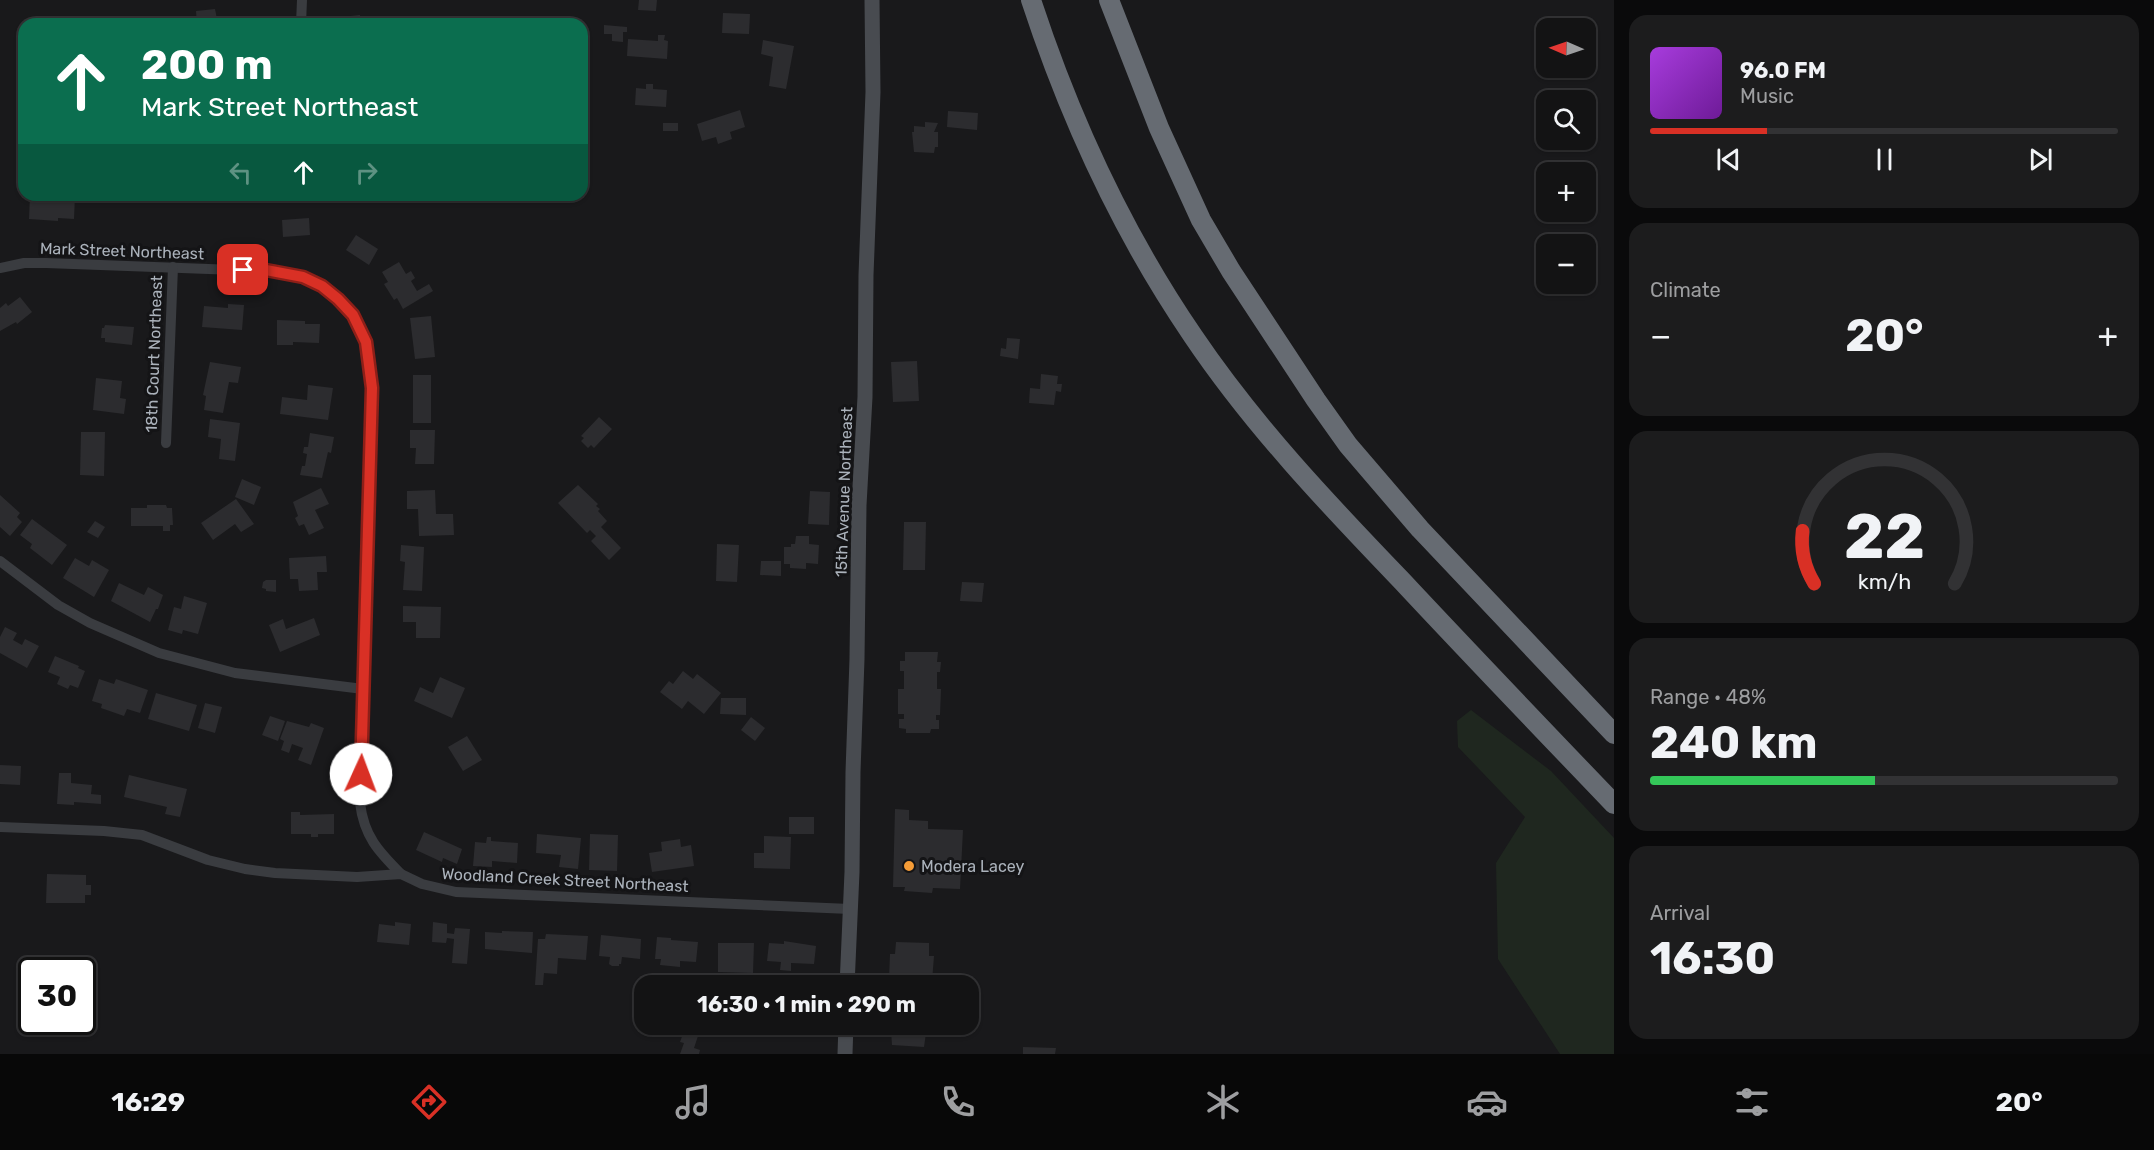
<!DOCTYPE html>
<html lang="en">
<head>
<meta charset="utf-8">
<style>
	:root { --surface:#131314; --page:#1c1c1d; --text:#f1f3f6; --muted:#9d9ea0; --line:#323234; --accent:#d93025 }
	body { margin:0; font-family:Rubik,sans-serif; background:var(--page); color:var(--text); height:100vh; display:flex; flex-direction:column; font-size:22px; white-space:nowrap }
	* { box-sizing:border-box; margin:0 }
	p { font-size:20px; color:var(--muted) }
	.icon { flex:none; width:33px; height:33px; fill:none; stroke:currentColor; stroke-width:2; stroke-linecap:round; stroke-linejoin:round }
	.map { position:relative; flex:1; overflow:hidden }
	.side { display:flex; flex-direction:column; gap:15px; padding:15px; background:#0a0a0b; width:540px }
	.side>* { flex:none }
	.guide { position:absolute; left:18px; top:18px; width:570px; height:183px; border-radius:18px; box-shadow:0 2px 4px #0004,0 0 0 2px var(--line); background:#0b6e4f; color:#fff; overflow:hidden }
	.needle { width:39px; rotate:272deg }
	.fabs { position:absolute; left:1536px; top:18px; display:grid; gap:12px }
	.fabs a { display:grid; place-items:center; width:60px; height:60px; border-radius:12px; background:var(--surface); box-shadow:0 2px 4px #0004,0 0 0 2px var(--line); font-size:30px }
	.speed { position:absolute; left:18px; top:957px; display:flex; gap:12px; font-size:30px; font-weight:700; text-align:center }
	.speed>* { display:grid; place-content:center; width:78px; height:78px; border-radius:50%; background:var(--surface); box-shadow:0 2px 4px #0004,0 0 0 2px var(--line); line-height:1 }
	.speed .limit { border:3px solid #111; border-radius:9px; background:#fff; color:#111 }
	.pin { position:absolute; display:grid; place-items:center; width:51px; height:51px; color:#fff; margin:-26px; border-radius:12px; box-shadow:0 3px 9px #0006 }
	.me { position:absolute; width:66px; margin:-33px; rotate:2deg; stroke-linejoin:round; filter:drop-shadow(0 0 4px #0008) }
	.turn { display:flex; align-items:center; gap:21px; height:126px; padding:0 24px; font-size:27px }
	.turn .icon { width:78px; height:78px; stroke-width:2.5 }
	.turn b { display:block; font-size:42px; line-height:51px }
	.lanes { display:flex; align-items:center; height:57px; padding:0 24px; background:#0003; justify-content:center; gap:30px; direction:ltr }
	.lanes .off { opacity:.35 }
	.big { font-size:45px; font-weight:700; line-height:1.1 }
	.side .card { flex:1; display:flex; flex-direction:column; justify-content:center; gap:9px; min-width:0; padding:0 21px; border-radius:18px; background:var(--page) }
	.side .dial { align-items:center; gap:0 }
	.dial svg { height:156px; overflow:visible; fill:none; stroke:var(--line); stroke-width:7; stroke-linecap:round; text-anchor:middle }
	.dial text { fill:var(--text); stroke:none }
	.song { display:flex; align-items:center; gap:18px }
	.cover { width:72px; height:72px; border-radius:9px; background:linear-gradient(135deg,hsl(280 70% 55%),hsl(280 70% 35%)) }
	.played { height:6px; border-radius:3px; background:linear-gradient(90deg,var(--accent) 25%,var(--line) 25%) }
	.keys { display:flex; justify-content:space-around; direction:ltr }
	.heat { display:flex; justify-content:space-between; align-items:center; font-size:33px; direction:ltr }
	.charge { height:9px; border-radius:4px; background:linear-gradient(90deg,#34c759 48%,var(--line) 0) }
	.trip { position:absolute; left:634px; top:975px; width:345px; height:60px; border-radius:18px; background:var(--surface); box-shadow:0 2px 4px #0004,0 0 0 2px var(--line); font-weight:700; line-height:60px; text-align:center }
	.menu { display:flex; height:96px; justify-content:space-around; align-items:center; background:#080808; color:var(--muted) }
	.menu .icon { width:42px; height:42px }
	.menu .current { color:var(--accent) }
	.menu b { font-size:27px; color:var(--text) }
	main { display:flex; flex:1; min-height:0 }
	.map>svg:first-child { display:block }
	.green { fill:#1f271f }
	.building { fill:#2c2c2f }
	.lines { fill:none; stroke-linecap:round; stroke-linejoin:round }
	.street { stroke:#3a3c40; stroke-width:10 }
	.secondary { stroke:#484b50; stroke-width:15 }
	.highway { stroke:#666b72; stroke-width:20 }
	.route-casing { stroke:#8d1f18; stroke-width:15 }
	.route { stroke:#d93025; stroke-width:10 }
	.poi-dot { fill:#f59c37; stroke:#141416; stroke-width:2 }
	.labels { text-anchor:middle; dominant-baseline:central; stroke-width:6; stroke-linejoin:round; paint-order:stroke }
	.street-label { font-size:16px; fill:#abb2bb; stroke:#141416 }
	.poi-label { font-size:16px; fill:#abb2bb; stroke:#141416; text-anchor:start }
</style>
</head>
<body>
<main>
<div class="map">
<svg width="1614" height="1054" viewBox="0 0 1614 1054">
	<rect width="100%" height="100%" fill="#19191b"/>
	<polygon class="green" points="1471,710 1551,771 1614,838 1614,1054 1560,1054 1498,959 1496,863 1525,817 1458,747 1457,721"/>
	<g class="building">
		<polygon points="639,0 657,0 656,11 638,10"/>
		<polygon points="215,9 218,24 197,24 196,11"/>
		<polygon points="723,13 750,14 749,34 722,33"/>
		<polygon points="360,15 361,24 342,24 341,17"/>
		<polygon points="604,25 627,27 627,32 623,32 623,42 612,41 612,34 604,34"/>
		<polygon points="658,35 665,35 664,40 668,41 667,59 627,56 628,39 658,41"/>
		<polygon points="763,40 794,46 786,89 769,86 773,57 761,54"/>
		<polygon points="646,84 653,84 653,89 667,90 666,107 635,105 636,88 646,89"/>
		<polygon points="740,110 745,127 730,132 732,139 718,144 716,137 702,141 697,124"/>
		<polygon points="948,111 978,113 977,130 947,127"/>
		<polygon points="925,122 938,123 934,132 938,132 938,147 935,147 934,153 914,152 912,132 914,132 914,126 925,127"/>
		<rect x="663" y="123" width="15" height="8"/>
		<polygon points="30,195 75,196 74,219 58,218 58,221 29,219"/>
		<polygon points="309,218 310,235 283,237 282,220"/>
		<polygon points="356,235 378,249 369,265 346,250"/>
		<polygon points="399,262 406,274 411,271 415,278 411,281 417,291 429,284 433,291 403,309 397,298 394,300 384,284 388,282 382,272"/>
		<polygon points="20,297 32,312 17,324 16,322 0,331 0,308 6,303 8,306"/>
		<polygon points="228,304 244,305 242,330 202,327 204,306 228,308"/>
		<polygon points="431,316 435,357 415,359 410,318"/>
		<polygon points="277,320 305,321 305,324 320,324 319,343 293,342 293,345 277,345"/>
		<polygon points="105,325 134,327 132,345 105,342 105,338 101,338 102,328 104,328"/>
		<polygon points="1007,338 1020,339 1018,359 1000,356 1001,348 1006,349"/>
		<polygon points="917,361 919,401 893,402 891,362"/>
		<polygon points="210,362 241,367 238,383 229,382 223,413 204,410 206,396 203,395"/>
		<polygon points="1041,374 1058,376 1057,384 1062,384 1061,392 1056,391 1054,405 1029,403 1030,388 1040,389"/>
		<rect x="413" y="375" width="18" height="48"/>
		<polygon points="96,378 122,381 120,398 126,399 124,414 93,410"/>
		<polygon points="308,385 333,388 328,420 280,414 282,397 307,400"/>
		<polygon points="599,417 612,429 594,448 591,445 588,448 581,441 584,438 581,436"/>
		<polygon points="210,419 240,423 235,461 219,459 221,439 208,437"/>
		<polygon points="410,430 435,430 434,464 415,464 416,448 410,448"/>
		<polygon points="81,432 105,432 104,476 80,475"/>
		<polygon points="310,433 334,437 331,453 328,452 322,478 300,475 302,466 305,466 307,454 303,453 304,447 308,447"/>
		<polygon points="242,479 261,487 254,505 235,497"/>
		<polygon points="578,485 598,504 596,506 600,509 598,511 607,521 601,527 621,548 609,560 591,541 596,536 590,530 587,533 558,503"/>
		<polygon points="321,488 329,504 315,510 324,528 309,535 304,524 299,526 295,518 298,516 293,502"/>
		<polygon points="435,490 436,514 453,514 454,535 419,536 418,509 407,509 407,491"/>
		<polygon points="810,491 830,492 829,525 808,524"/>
		<polygon points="0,495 20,513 17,517 22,522 10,536 0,527"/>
		<polygon points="236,499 254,524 241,532 235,524 213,540 201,523"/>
		<polygon points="147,505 166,505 167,508 172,508 173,525 170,525 170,531 163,531 163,526 131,526 131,508 147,508"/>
		<polygon points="32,519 67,545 52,565 30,548 32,544 20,535"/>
		<polygon points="95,521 105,527 98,538 87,532"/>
		<polygon points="904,522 926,522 925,570 903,570"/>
		<polygon points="796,536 809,536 809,544 819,545 818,564 806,563 806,569 790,568 790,564 784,564 784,547 791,547 791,544 795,544"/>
		<polygon points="717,544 739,545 737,582 716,581"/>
		<polygon points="401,545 424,547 422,591 403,590 405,562 400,561"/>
		<polygon points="326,556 327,572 317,572 318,590 299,591 298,579 290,579 289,558"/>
		<polygon points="75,558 89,566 92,560 109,570 94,597 63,578"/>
		<polygon points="761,561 781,561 781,576 760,575"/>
		<polygon points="266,580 276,580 276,592 266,591 266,589 262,588 263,582"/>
		<polygon points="962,582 984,583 982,602 960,601"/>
		<polygon points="119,583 144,595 148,587 163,595 158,609 156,609 150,622 111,601"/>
		<polygon points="184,596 207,603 198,634 183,630 182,634 168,630 174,607 181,609"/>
		<polygon points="403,606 441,607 440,638 416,638 416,622 403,622"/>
		<polygon points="314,618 320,635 280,652 269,625 283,619 286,629"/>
		<polygon points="5,627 17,633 13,640 22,645 25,639 39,646 27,668 0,653 0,637"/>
		<polygon points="905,652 938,652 937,662 941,662 940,672 937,672 937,689 941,689 940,715 936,715 936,720 939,720 939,729 931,729 930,733 906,733 906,729 899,728 899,719 904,719 904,714 898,714 898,689 904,689 904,671 900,671 900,661 905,661"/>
		<polygon points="55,656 79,666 78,668 85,671 78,688 70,685 68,689 57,684 60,677 48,672"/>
		<polygon points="683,671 693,679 697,674 721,693 704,714 688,701 682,709 660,692 669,681 673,684"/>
		<polygon points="440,677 465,688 452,718 414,701 420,687 433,693"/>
		<polygon points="99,679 114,684 116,679 148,690 140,713 127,709 124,716 101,708 102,704 92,701"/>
		<polygon points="156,693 197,705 189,731 148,719"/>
		<polygon points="721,698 746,698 746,715 720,714"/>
		<polygon points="205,703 222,707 215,733 198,728"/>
		<polygon points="270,716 285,721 278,741 262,735"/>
		<polygon points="751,717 765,728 755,741 741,730"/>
		<polygon points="287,721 309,727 311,723 324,728 311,765 298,760 303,748 292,744 289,753 281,750 284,741 280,739"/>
		<polygon points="467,736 482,760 463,771 448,747"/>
		<polygon points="0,765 21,766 20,785 0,784"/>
		<polygon points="59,773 71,773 71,783 92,785 91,794 101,795 101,804 74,802 74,805 57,804"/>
		<polygon points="129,775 187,789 180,817 165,814 167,807 124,797"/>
		<polygon points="895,809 909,810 909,820 928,821 928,829 963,830 960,889 933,888 932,893 904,891 905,887 893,887"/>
		<polygon points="291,812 300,812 300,815 334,814 334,834 318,834 318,837 311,837 311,834 291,834"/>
		<rect x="789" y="817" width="25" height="17"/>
		<polygon points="424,832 462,849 457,864 443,858 442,862 416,850"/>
		<polygon points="537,834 581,838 578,869 559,867 561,855 536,853"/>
		<polygon points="590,834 618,835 617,871 589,870"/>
		<polygon points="764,836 791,837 790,869 754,868 754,853 764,853"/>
		<polygon points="487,837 491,837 491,841 518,843 517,863 492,861 492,867 473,866 475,842 486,843"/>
		<polygon points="680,839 681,847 691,845 694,866 652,872 649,853 662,851 661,842"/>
		<polygon points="47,874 86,875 86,885 91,885 91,895 85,895 85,903 46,903"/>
		<polygon points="395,922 411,924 409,945 377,942 379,924 395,926"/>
		<polygon points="433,922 447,924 447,933 454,934 455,928 470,929 467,964 452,963 454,939 447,938 446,943 432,942"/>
		<polygon points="502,931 533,932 532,953 485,949 485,932 502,933"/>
		<polygon points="546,934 588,936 586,960 558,958 557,974 544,973 543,985 535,985 538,939 545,939"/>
		<polygon points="601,935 641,939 640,959 622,957 621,964 619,964 619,966 612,966 609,964 610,957 599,956"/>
		<polygon points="657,937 671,938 671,940 698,942 696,962 680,961 680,967 660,965 661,959 655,959"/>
		<polygon points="784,941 816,946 814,964 791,963 791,971 780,970 781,962 767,961 769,943 784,944"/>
		<polygon points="896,942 929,943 929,956 934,956 932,981 928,981 928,986 893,986 894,980 889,979 890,954 895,954"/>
		<polygon points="718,943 754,943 753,973 718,972"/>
		<polygon points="710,1024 749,1024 749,1035 710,1033"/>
		<polygon points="887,1024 931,1024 930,1033 926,1033 924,1047 892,1045 891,1031 887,1031"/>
		<polygon points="684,1031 698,1036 694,1048 700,1050 699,1054 680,1054 684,1043 680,1042"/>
		<polygon points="1023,1047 1056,1048 1055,1054 1023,1054"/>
	</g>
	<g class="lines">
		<g class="street">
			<polyline points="301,24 302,0"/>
			<path d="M0,268L24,263H46L266,271L291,274L313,281L338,299L353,315L366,342L372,388L360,803C364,836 378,851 401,874"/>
			<polyline points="166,443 173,267"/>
			<polyline points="0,561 58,605 90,623 159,653 235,673 363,689"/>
			<polyline points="0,827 104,831 142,835 208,860 245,869 275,873 357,877 401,874 422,884 456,892 850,909"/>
		</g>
		<g class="secondary">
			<polyline points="847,986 852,872 853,772 857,659 859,505 865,397 866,275 873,92 872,0"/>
			<polyline points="845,1054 846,1024"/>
		</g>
		<g class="highway">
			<path d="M1031,0C1070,119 1122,232 1193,336C1253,425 1327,503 1402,581C1472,656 1543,730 1614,804"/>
			<polyline points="1109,0 1159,128 1201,220 1231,271 1316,400 1348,445 1420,529 1614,734"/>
		</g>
	</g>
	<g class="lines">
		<g class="route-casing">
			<polyline id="route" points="243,270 266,270 303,277 322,286 338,299 353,315 366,342 372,388 361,774"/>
		</g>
		<use href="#route" class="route"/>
	</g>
	<circle class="poi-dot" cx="909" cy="866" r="6"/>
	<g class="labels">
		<g class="street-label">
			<text transform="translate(122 251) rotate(2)">Mark Street Northeast</text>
			<text transform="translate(154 354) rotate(-88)">18th Court Northeast</text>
			<text transform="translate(844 492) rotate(-88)">15th Avenue Northeast</text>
			<text transform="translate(565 880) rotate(3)">Woodland Creek Street Northeast</text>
		</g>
		<g class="poi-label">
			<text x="921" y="866">Modera Lacey</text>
		</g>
	</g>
</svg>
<div class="fabs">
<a><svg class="needle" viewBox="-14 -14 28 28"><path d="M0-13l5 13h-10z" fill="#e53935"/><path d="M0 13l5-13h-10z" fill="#9d9ea0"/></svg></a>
<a><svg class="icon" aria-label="search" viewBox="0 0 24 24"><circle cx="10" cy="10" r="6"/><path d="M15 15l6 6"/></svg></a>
<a>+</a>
<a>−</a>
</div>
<div class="speed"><div class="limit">30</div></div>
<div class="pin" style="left:243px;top:270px;background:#d93025"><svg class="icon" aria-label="arrive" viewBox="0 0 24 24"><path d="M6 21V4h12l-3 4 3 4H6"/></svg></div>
<svg class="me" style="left:361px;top:774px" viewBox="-20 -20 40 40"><circle r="19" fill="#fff"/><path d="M0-13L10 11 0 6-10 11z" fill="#d93025"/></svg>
<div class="trip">16:30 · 1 min · 290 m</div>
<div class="guide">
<div class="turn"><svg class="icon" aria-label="ahead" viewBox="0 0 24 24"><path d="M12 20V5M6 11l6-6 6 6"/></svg><div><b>200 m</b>Mark Street Northeast</div></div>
<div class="lanes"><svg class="icon off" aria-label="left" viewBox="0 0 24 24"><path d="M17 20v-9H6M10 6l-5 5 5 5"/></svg><svg class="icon" aria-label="ahead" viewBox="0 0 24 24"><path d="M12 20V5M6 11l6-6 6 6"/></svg><svg class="icon off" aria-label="right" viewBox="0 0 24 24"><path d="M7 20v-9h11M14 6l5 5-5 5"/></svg></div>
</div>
</div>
<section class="side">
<div class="card">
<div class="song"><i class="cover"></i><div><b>96.0 FM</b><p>Music</p></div></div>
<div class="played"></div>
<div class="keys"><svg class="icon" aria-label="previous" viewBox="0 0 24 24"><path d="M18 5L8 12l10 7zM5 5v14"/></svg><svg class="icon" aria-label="pause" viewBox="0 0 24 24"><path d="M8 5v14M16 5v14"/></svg><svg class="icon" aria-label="next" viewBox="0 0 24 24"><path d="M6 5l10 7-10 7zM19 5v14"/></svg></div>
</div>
<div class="card"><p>Climate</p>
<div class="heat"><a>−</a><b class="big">20°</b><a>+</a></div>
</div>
<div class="card dial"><svg viewBox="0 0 100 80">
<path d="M14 69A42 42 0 1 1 86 69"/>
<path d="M14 69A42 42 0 0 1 8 42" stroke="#d93025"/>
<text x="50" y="56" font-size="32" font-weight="700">22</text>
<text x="50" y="72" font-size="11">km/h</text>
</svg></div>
<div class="card"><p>Range · 48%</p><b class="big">240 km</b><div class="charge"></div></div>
<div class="card"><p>Arrival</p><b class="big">16:30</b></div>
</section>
</main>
<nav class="menu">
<b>16:29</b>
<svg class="icon current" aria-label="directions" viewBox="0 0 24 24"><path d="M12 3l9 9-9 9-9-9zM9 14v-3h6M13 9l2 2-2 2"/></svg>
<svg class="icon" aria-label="music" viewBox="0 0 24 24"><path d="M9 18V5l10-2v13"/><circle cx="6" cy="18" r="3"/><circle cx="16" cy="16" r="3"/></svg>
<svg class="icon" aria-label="phone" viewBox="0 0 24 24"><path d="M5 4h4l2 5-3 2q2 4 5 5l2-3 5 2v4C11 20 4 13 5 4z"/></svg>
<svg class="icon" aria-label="climate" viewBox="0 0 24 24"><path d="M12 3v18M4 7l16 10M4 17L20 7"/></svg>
<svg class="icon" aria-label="car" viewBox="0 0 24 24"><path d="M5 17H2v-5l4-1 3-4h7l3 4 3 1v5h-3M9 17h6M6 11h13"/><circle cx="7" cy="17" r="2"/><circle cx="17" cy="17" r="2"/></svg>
<svg class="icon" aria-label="filters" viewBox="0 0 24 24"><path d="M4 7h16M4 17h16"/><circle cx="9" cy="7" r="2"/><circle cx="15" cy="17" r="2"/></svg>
<b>20°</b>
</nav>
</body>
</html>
